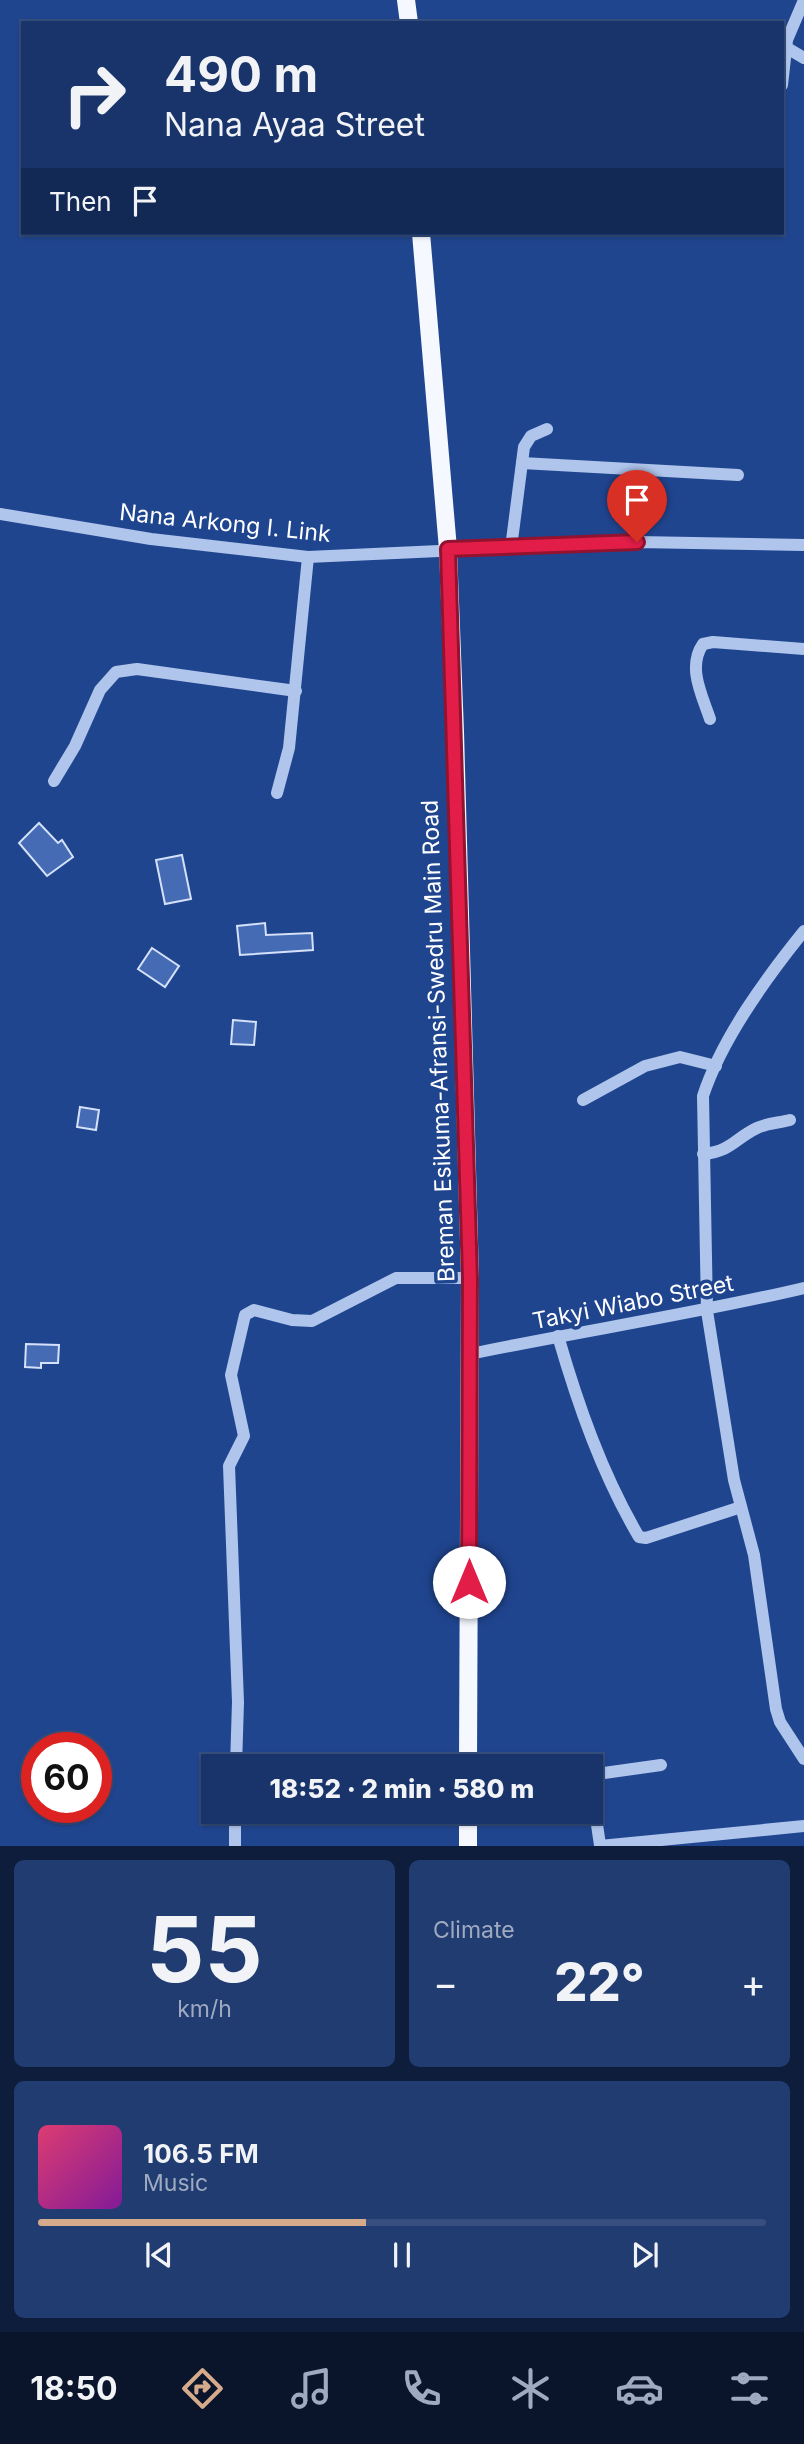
<!DOCTYPE html>
<html lang="en">
<head>
<meta charset="utf-8">
<style>
	:root { --surface:#18346b; --page:#213c71; --text:#f1f3f6; --muted:#9faac1; --line:#364f7e; --accent:#d6ab8b }
	body { margin:0; font-family:Inter,sans-serif; background:var(--page); color:var(--text); height:100vh; display:flex; flex-direction:column; font-size:26px; white-space:nowrap }
	* { box-sizing:border-box; margin:0 }
	p { font-size:23px; color:var(--muted) }
	.icon { flex:none; width:38px; height:38px; fill:none; stroke:currentColor; stroke-width:2; stroke-linecap:round; stroke-linejoin:round }
	.map { position:relative; height:1846px; overflow:hidden }
	.details { display:flex; flex-direction:column; gap:14px; padding:14px; background:#0d1d3b; flex:1 }
	.details>* { flex:none }
	.guide { position:absolute; left:21px; top:21px; width:763px; height:214px; border-radius:0px; box-shadow:0 2px 5px #0004,0 0 0 2px var(--line); background:#18346b; color:var(--text); overflow:hidden }
	.speed { position:absolute; left:21px; top:1732px; display:flex; gap:14px; font-size:35px; font-weight:700; text-align:center }
	.speed>* { display:grid; place-content:center; width:91px; height:91px; border-radius:50%; background:var(--surface); box-shadow:0 2px 5px #0004,0 0 0 2px var(--line); line-height:1 }
	.speed .limit { border:10px solid #d22; background:#fff; color:#111 }
	.pin { position:absolute; display:grid; place-items:center; width:60px; height:60px; color:#fff; margin:-72px -30px; border-radius:50% 50% 50% 0; rotate:-45deg; box-shadow:0 0 7px #0007 }
	.pin .icon { rotate:45deg }
	.me { position:absolute; width:77px; margin:-38px; rotate:0deg; stroke-linejoin:round; filter:drop-shadow(0 0 5px #0008) }
	.turn { display:flex; align-items:center; gap:24px; height:147px; padding:0 28px; font-size:32px }
	.turn .icon { width:91px; height:91px; stroke-width:2.5 }
	.turn b { display:block; font-size:49px; line-height:60px }
	.then { display:flex; align-items:center; height:66px; padding:0 28px; background:#0003; gap:14px; font-size:26px }
	.big { font-size:52px; font-weight:800; line-height:1.1 }
	.details .tile { flex:1; display:flex; flex-direction:column; justify-content:center; gap:10px; min-width:0; padding:0 24px; border-radius:10px; background:var(--page) }
	.details .dial { align-items:center; gap:0 }
	.dial b { font-size:91px; line-height:1 }
	.song { display:flex; align-items:center; gap:21px }
	.cover { width:84px; height:84px; border-radius:10px; background:linear-gradient(135deg,hsl(340 70% 55%),hsl(290 70% 35%)) }
	.played { height:7px; border-radius:4px; background:linear-gradient(90deg,var(--accent) 45%,var(--line) 45%) }
	.keys { display:flex; justify-content:space-around; direction:ltr }
	.heat { display:flex; justify-content:space-between; align-items:center; font-size:38px; direction:ltr }
	.details .tiles { flex:1; display:grid; gap:14px; grid-template-columns:1fr 1fr }
	.tile:last-child { grid-column:span 2 }
	.trip { position:absolute; left:201px; top:1754px; width:402px; height:70px; border-radius:0px; background:var(--surface); box-shadow:0 2px 5px #0004,0 0 0 2px var(--line); font-weight:800; line-height:70px; text-align:center }
	.tabs { display:flex; height:112px; justify-content:space-around; align-items:center; background:#0a152b; color:var(--muted) }
	.tabs .icon { width:49px; height:49px }
	.tabs .active { color:var(--accent) }
	.tabs b { font-size:32px; color:var(--text) }
	.map>svg:first-child { display:block }
	.building { fill:#446bb4; stroke:#d4e1f9; stroke-width:2 }
	.lines { fill:none; stroke-linecap:round; stroke-linejoin:round }
	.minor { stroke:#afc5ec; stroke-width:12 }
	.major { stroke:#f5f8ff; stroke-width:18 }
	.route-casing { stroke:#92132f; stroke-width:18 }
	.route { stroke:#e11d48; stroke-width:12 }
	.labels { text-anchor:middle; dominant-baseline:central; stroke-width:7; stroke-linejoin:round; paint-order:stroke }
	.street-label { font-size:23px; fill:#fff; stroke:#20458f }
</style>
</head>
<body>
<div class="map">
<svg width="804" height="1846" viewBox="0 0 804 1846">
	<rect width="100%" height="100%" fill="#20458f"/>
	<g class="building">
		<polygon points="39,823 58,843 62,840 73,857 47,876 19,843"/>
		<polygon points="182,855 191,899 165,904 156,860"/>
		<polygon points="265,923 266,935 312,933 313,950 240,955 237,926"/>
		<polygon points="152,948 179,966 165,987 138,969"/>
		<polygon points="233,1020 256,1022 254,1045 231,1044"/>
		<polygon points="80,1107 99,1110 96,1130 77,1127"/>
		<polygon points="26,1344 59,1345 58,1363 41,1363 41,1368 25,1367"/>
	</g>
	<g class="lines">
		<g class="minor">
			<polyline points="787,48 804,58"/>
			<polyline points="782,85 787,40 804,0"/>
			<polyline points="522,463 738,475"/>
			<polyline points="0,514 151,539 308,557 637,542 804,545"/>
			<polyline points="511,548 524,447 531,436 547,429"/>
			<path d="M710,719C702,695 687,667 703,644L713,642L804,649"/>
			<polyline points="54,781 75,746 100,690 116,672 137,669 296,691"/>
			<polyline points="277,793 289,748 308,557"/>
			<path d="M804,931C766,978 722,1038 703,1096L707,1311L734,1480L754,1555L776,1709L780,1722L804,1759"/>
			<polyline points="583,1100 645,1066 680,1057 716,1066"/>
			<path d="M703,1154C732,1151 734,1139 757,1128C767,1123 779,1123 790,1120"/>
			<path d="M558,1336C578,1405 602,1474 639,1537L646,1538L741,1507"/>
			<path d="M470,1354C581,1331 694,1314 804,1288"/>
			<polyline points="236,1766 238,1702 229,1466 244,1436 231,1375 245,1315 254,1310 292,1320 312,1321 396,1278 470,1278"/>
			<polyline points="592,1779 604,1773 661,1765"/>
			<polyline points="592,1791 600,1845"/>
			<polyline points="235,1846 235,1811"/>
			<polyline points="600,1846 804,1826"/>
		</g>
		<g class="major">
			<polyline points="406,0 409,23"/>
			<polyline points="421,233 448,549 455,732 470,1278 468,1766"/>
			<polyline points="468,1846 468,1811"/>
		</g>
	</g>
	<g class="lines">
		<g class="route-casing">
			<polyline id="route" points="469,1582 470,1278 448,549 637,542"/>
		</g>
		<use href="#route" class="route"/>
	</g>
	<g class="labels">
		<g class="street-label">
			<text transform="translate(225 523) rotate(6)">Nana Arkong I. Link</text>
			<text transform="translate(438 1041) rotate(-92)">Breman Esikuma-Afransi-Swedru Main Road</text>
			<text transform="translate(633 1302) rotate(-11)">Takyi Wiabo Street</text>
		</g>
	</g>
</svg>
<div class="speed"><div class="limit">60</div></div>
<div class="pin" style="left:637px;top:542px;background:#d93025"><svg class="icon" aria-label="arrive" viewBox="0 0 24 24"><path d="M6 21V4h12l-3 4 3 4H6"/></svg></div>
<svg class="me" style="left:469px;top:1582px" viewBox="-20 -20 40 40"><circle r="19" fill="#fff"/><path d="M0-13L10 11 0 6-10 11z" fill="#e11d48"/></svg>
<div class="trip">18:52 · 2 min · 580 m</div>
<div class="guide">
<div class="turn"><svg class="icon" aria-label="right" viewBox="0 0 24 24"><path d="M7 20v-9h11M14 6l5 5-5 5"/></svg><div><b>490 m</b>Nana Ayaa Street</div></div>
<div class="then">Then<svg class="icon" aria-label="arrive" viewBox="0 0 24 24"><path d="M6 21V4h12l-3 4 3 4H6"/></svg></div>
</div>
</div>
<section class="details">
<div class="tiles">
<div class="tile dial"><b>55</b><p>km/h</p></div>
<div class="tile"><p>Climate</p>
<div class="heat"><a>−</a><b class="big">22°</b><a>+</a></div>
</div>
<div class="tile">
<div class="song"><i class="cover"></i><div><b>106.5 FM</b><p>Music</p></div></div>
<div class="played"></div>
<div class="keys"><svg class="icon" aria-label="previous" viewBox="0 0 24 24"><path d="M18 5L8 12l10 7zM5 5v14"/></svg><svg class="icon" aria-label="pause" viewBox="0 0 24 24"><path d="M8 5v14M16 5v14"/></svg><svg class="icon" aria-label="next" viewBox="0 0 24 24"><path d="M6 5l10 7-10 7zM19 5v14"/></svg></div>
</div>
</div>
</section>
<nav class="tabs">
<b>18:50</b>
<svg class="icon active" aria-label="directions" viewBox="0 0 24 24"><path d="M12 3l9 9-9 9-9-9zM9 14v-3h6M13 9l2 2-2 2"/></svg>
<svg class="icon" aria-label="music" viewBox="0 0 24 24"><path d="M9 18V5l10-2v13"/><circle cx="6" cy="18" r="3"/><circle cx="16" cy="16" r="3"/></svg>
<svg class="icon" aria-label="phone" viewBox="0 0 24 24"><path d="M5 4h4l2 5-3 2q2 4 5 5l2-3 5 2v4C11 20 4 13 5 4z"/></svg>
<svg class="icon" aria-label="climate" viewBox="0 0 24 24"><path d="M12 3v18M4 7l16 10M4 17L20 7"/></svg>
<svg class="icon" aria-label="car" viewBox="0 0 24 24"><path d="M5 17H2v-5l4-1 3-4h7l3 4 3 1v5h-3M9 17h6M6 11h13"/><circle cx="7" cy="17" r="2"/><circle cx="17" cy="17" r="2"/></svg>
<svg class="icon" aria-label="filters" viewBox="0 0 24 24"><path d="M4 7h16M4 17h16"/><circle cx="9" cy="7" r="2"/><circle cx="15" cy="17" r="2"/></svg>
</nav>
</body>
</html>
